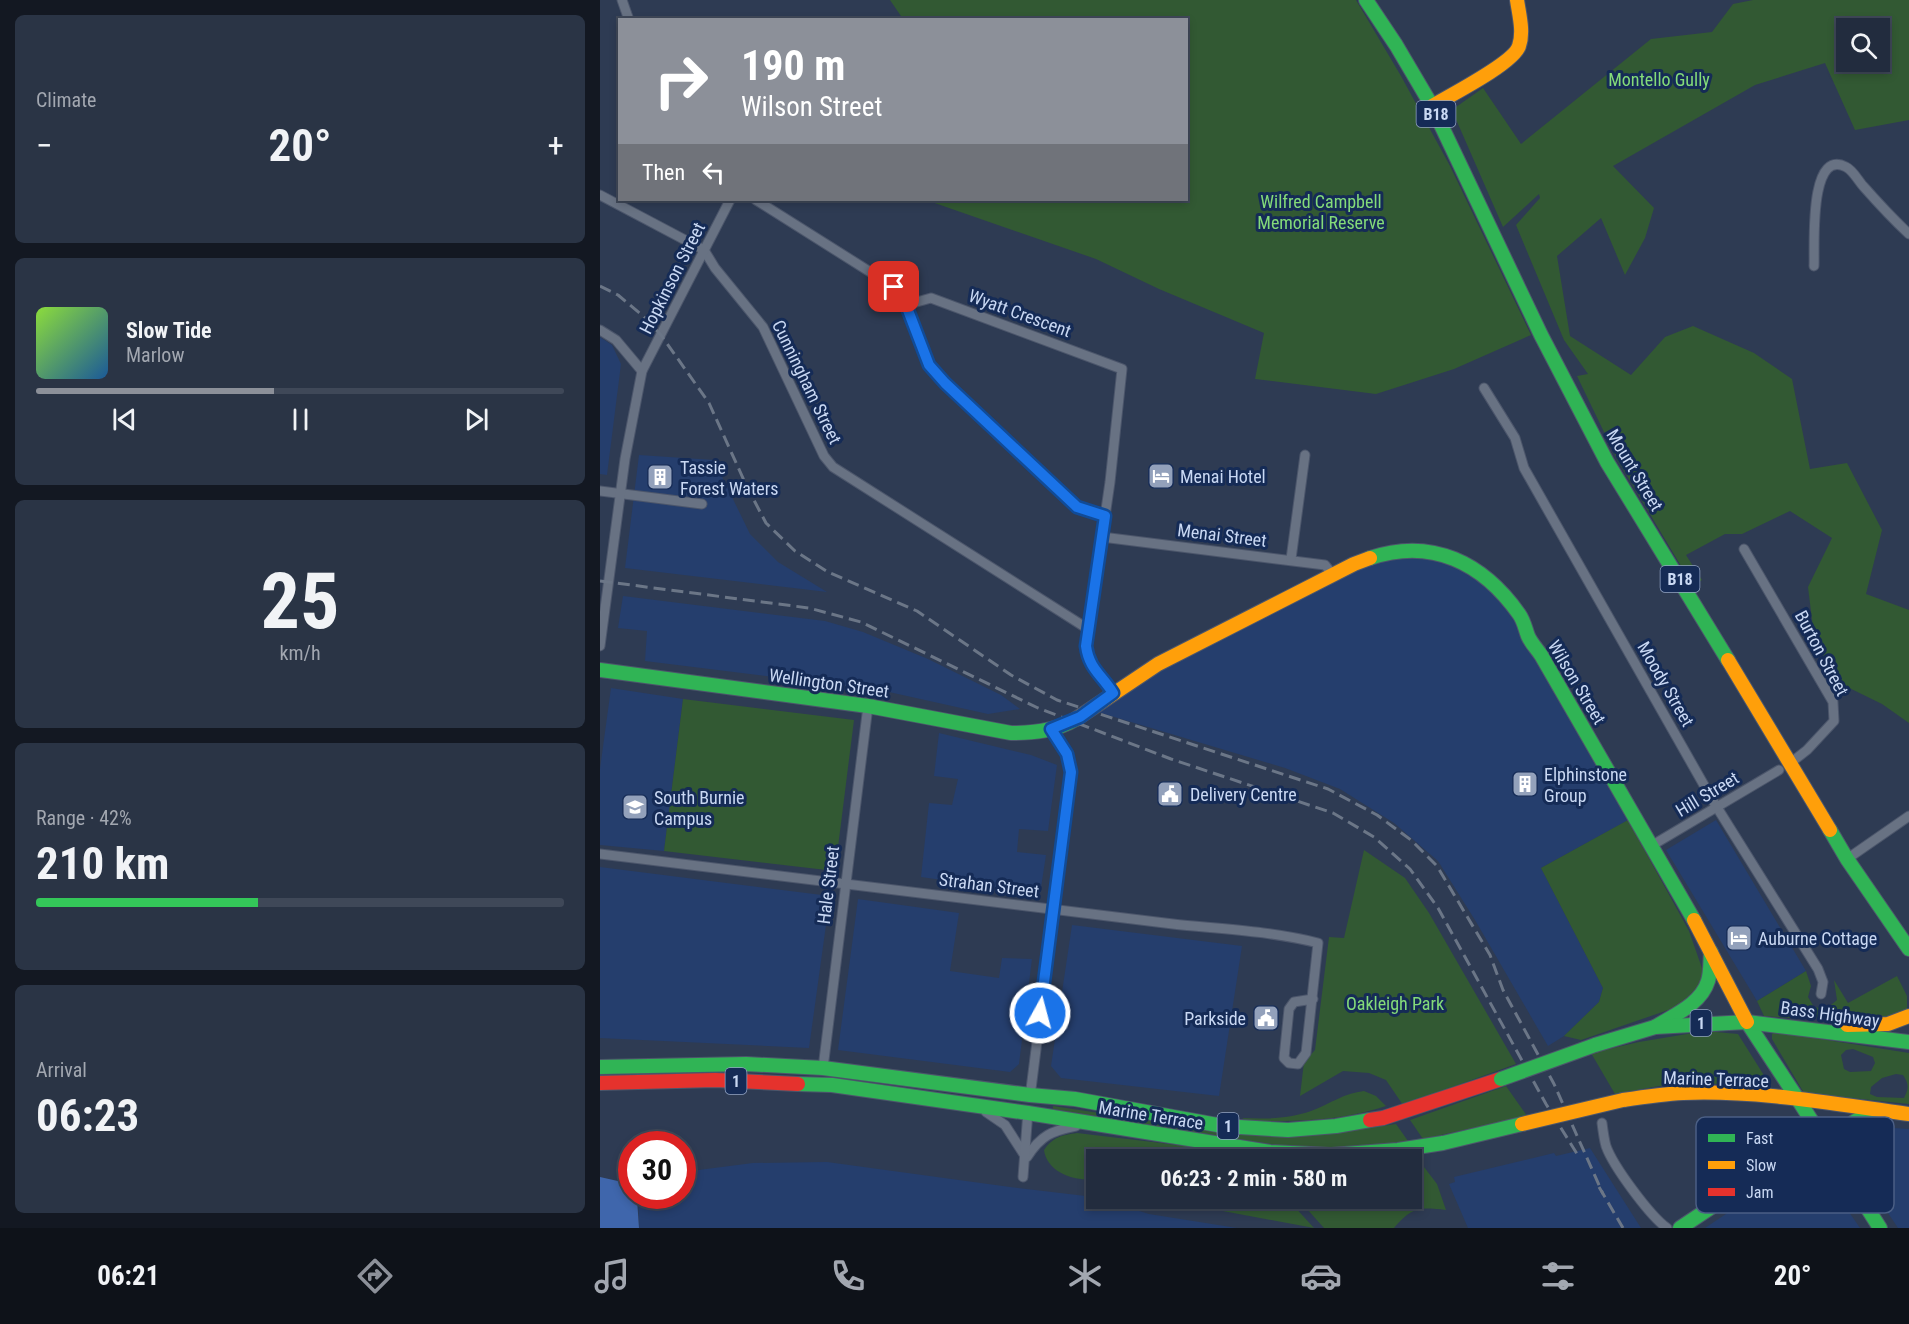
<!DOCTYPE html>
<html lang="en">
<head>
<meta charset="utf-8">
<style>
	:root { --surface:#222c3e; --page:#2a3445; --text:#f1f3f6; --muted:#a2a7b0; --line:#3f4858; --accent:#8c9099 }
	body { margin:0; font-family:"Roboto Condensed",sans-serif; background:var(--page); color:var(--text); height:100vh; display:flex; flex-direction:column; font-size:22px; white-space:nowrap }
	* { box-sizing:border-box; margin:0 }
	p { font-size:20px; color:var(--muted) }
	.icon { flex:none; width:33px; height:33px; fill:none; stroke:currentColor; stroke-width:2; stroke-linecap:round; stroke-linejoin:round }
	.map { position:relative; flex:1; overflow:hidden }
	.drawer { display:flex; flex-direction:column; gap:15px; padding:15px; background:#131822; width:600px }
	.drawer>* { flex:none }
	.guide { position:absolute; left:18px; top:18px; width:570px; height:183px; border-radius:0px; box-shadow:0 3px 9px #0003,0 0 0 2px var(--line); background:#8c9099; color:#fff; overflow:hidden }
	.fabs { position:absolute; left:1236px; top:18px; display:grid; gap:12px }
	.fabs a { display:grid; place-items:center; width:54px; height:54px; border-radius:0px; background:var(--surface); box-shadow:0 3px 9px #0003,0 0 0 2px var(--line); font-size:30px }
	.speed { position:absolute; left:18px; top:1131px; display:flex; gap:12px; font-size:30px; font-weight:700; text-align:center }
	.speed>* { display:grid; place-content:center; width:78px; height:78px; border-radius:50%; background:var(--surface); box-shadow:0 3px 9px #0003,0 0 0 2px var(--line); line-height:1 }
	.speed .limit { border:9px solid #d22; background:#fff; color:#111 }
	.pin { position:absolute; display:grid; place-items:center; width:51px; height:51px; color:#fff; margin:-26px; border-radius:12px; box-shadow:0 3px 9px #0006 }
	.me { position:absolute; width:66px; margin:-33px; rotate:7deg; stroke-linejoin:round; filter:drop-shadow(0 0 4px #0008) }
	.turn { display:flex; align-items:center; gap:21px; height:126px; padding:0 24px; font-size:27px }
	.turn .icon { width:78px; height:78px; stroke-width:2.5 }
	.turn b { display:block; font-size:42px; line-height:51px }
	.then { display:flex; align-items:center; height:57px; padding:0 24px; background:#0003; gap:12px; font-size:22px }
	.big { font-size:45px; font-weight:700; line-height:1.1 }
	.drawer .card { flex:1; display:flex; flex-direction:column; justify-content:center; gap:9px; min-width:0; padding:0 21px; border-radius:9px; background:var(--page) }
	.drawer .dial { align-items:center; gap:0 }
	.dial b { font-size:78px; line-height:1 }
	.song { display:flex; align-items:center; gap:18px }
	.cover { width:72px; height:72px; border-radius:9px; background:linear-gradient(135deg,hsl(90 70% 55%),hsl(210 70% 35%)) }
	.played { height:6px; border-radius:3px; background:linear-gradient(90deg,var(--accent) 45%,var(--line) 45%) }
	.keys { display:flex; justify-content:space-around; direction:ltr }
	.heat { display:flex; justify-content:space-between; align-items:center; font-size:33px; direction:ltr }
	.charge { height:9px; border-radius:4px; background:linear-gradient(90deg,#34c759 42%,var(--line) 0) }
	.trip { position:absolute; left:486px; top:1149px; width:336px; height:60px; border-radius:0px; background:var(--surface); box-shadow:0 3px 9px #0003,0 0 0 2px var(--line); font-weight:700; line-height:60px; text-align:center }
	.menu { display:flex; height:96px; justify-content:space-around; align-items:center; background:#0e1219; color:var(--muted) }
	.menu .icon { width:42px; height:42px }
	.menu .on { color:var(--accent) }
	.menu b { font-size:27px; color:var(--text) }
	main { display:flex; flex:1; min-height:0 }
	.map>svg:first-child { display:block }
	.built { fill:#253e6d }
	.green { fill:#325933; fill-rule:evenodd }
	.water { fill:#3f66ac }
	.lines { fill:none; stroke-linecap:round; stroke-linejoin:round }
	.street-casing { stroke:#4c566b; stroke-width:11 }
	.fast-casing { stroke:#4c566b; stroke-width:16 }
	.slow-casing { stroke:#4c566b; stroke-width:16 }
	.jam-casing { stroke:#4c566b; stroke-width:16 }
	.street { stroke:#687283; stroke-width:9 }
	.fast { stroke:#30b455; stroke-width:14 }
	.slow { stroke:#ff9f0a; stroke-width:14 }
	.jam { stroke:#e5322d; stroke-width:14 }
	.rail { stroke:#6b7687; stroke-width:3; stroke-dasharray:12 6; stroke-linecap:butt }
	.fast-bridge-casing { stroke:#4c566b; stroke-width:16; stroke-linecap:butt }
	.slow-bridge-casing { stroke:#4c566b; stroke-width:16; stroke-linecap:butt }
	.fast-bridge { stroke:#30b455; stroke-width:14 }
	.slow-bridge { stroke:#ff9f0a; stroke-width:14 }
	.route-casing { stroke:#114b97; stroke-width:15 }
	.route { stroke:#1a73e8; stroke-width:10 }
	.labels { text-anchor:middle; dominant-baseline:central; stroke-width:6; stroke-linejoin:round; paint-order:stroke }
	.shield { fill:#152b56; stroke:#93a4c4; stroke-width:1.5 }
	.shield-label { font-size:16px; font-weight:bold; fill:#c9d8f3 }
	.park-label { font-size:18px; fill:#84db79; stroke:#152b56 }
	.street-label { font-size:18px; fill:#c9d8f3; stroke:#152b56 }
	.poi-label { font-size:18px; fill:#c9d8f3; stroke:#152b56; text-anchor:start }
	.key { fill:#152b56; stroke:#4b5f85; stroke-width:1.5 }
	.key-label { font-size:16px; fill:#c9d8f3 }
</style>
</head>
<body>
<main>
<section class="drawer">
<div class="card"><p>Climate</p>
<div class="heat"><a>−</a><b class="big">20°</b><a>+</a></div>
</div>
<div class="card">
<div class="song"><i class="cover"></i><div><b>Slow Tide</b><p>Marlow</p></div></div>
<div class="played"></div>
<div class="keys"><svg class="icon" aria-label="previous" viewBox="0 0 24 24"><path d="M18 5L8 12l10 7zM5 5v14"/></svg><svg class="icon" aria-label="pause" viewBox="0 0 24 24"><path d="M8 5v14M16 5v14"/></svg><svg class="icon" aria-label="next" viewBox="0 0 24 24"><path d="M6 5l10 7-10 7zM19 5v14"/></svg></div>
</div>
<div class="card dial"><b>25</b><p>km/h</p></div>
<div class="card"><p>Range · 42%</p><b class="big">210 km</b><div class="charge"></div></div>
<div class="card"><p>Arrival</p><b class="big">06:23</b></div>
</section>
<div class="map">
<svg width="1309" height="1228" viewBox="0 0 1309 1228">
	<rect width="100%" height="100%" fill="#2e3b53"/>
	<g class="built">
		<polygon points="0,337 12,345 21,364 7,475 0,474"/>
		<polygon points="39,455 114,460 150,534 178,562 227,592 25,568"/>
		<polygon points="823,550 898,587 1034,817 941,868 1003,988 999,1002 964,1036 948,1046 875,920 838,861 794,823 740,789 685,768 491,710 513,693 754,564"/>
		<polygon points="23,596 225,621 263,632 328,659 401,695 420,709 388,714 280,690 45,661 47,631 18,628"/>
		<polygon points="11,688 83,699 64,851 0,845 0,769"/>
		<polygon points="339,733 431,755 457,765 448,831 419,829 417,852 446,855 440,894 321,877 329,803 352,805 358,779 334,776"/>
		<polygon points="1116,820 1206,971 1157,1001 1066,850"/>
		<polygon points="0,867 230,896 209,1048 0,1038"/>
		<polygon points="258,899 359,913 350,971 399,978 402,958 432,959 419,1064 410,1072 238,1050"/>
		<polygon points="472,925 642,946 619,1096 461,1078 451,1066"/>
		<polygon points="1264,1126 1309,1129 1309,1228 1298,1228 1249,1154 1249,1139 1254,1131"/>
		<polygon points="990,1148 1041,1228 868,1228 849,1184 855,1182 854,1177 954,1153 956,1156"/>
		<polygon points="1211,1157 1260,1228 1105,1228"/>
		<polygon points="227,1162 410,1187 494,1197 549,1214 637,1228 39,1228 38,1196 82,1196 83,1172 153,1163"/>
	</g>
	<g class="green">
		<polygon points="290,0 756,0 801,76 850,166 931,335 854,369 776,394 655,379 664,333 559,289 496,259 326,200 586,200 586,20 303,19"/>
		<path d="M1153,0H1309V120L1255,130L1225,63L1155,85L1013,166L1054,208L1045,238L1025,275L1001,218L957,256L970,336L1031,375L1065,337L1093,326L1154,353L1192,379L1210,469L1247,463L1282,530L1266,594L1309,610V723L1282,704L1237,682L1214,636L1208,587L1232,538L1190,511L1142,534H1125L1086,555L1102,580L1093,586L1017,459L977,376L988,374L964,340L916,225L940,198L939,194L903,227L855,117L856,107L883,88L921,144L1051,39L1112,32L1133,4ZM1246,28H1280V62H1246Z"/>
		<polygon points="83,699 254,720 235,871 64,851"/>
		<polygon points="1028,820 1089,931 1103,971 1103,982 1080,1006 981,1040 964,1036 999,1002 1003,988 941,868"/>
		<polygon points="764,850 805,878 829,913 916,1064 803,1105 786,1080 769,1073 743,1071 700,1096 704,1062 715,1050 729,937 744,938"/>
		<polygon points="1206,971 1211,986 1208,997 1214,1007 1226,1009 1237,1000 1234,980 1248,1003 1297,976 1307,996 1307,1010 1288,1021 1234,1016 1204,1019 1164,1016 1157,1001"/>
		<polygon points="1105,1031 1138,1034 1170,1085 1167,1089 1106,1083 1059,1086 1015,1094 991,1053 1039,1042"/>
		<path d="M1176,1032L1309,1053V1104L1204,1093L1172,1039V1034ZM1253,1049L1273,1057L1275,1063L1271,1071L1250,1072L1244,1069L1241,1055L1246,1050ZM1296,1074L1303,1075C1309,1084 1309,1088 1304,1098L1277,1097L1270,1094L1271,1087L1282,1078Z"/>
		<polygon points="906,1086 927,1116 823,1139 810,1120"/>
		<path d="M764,1091L776,1096L786,1106C736,1122 699,1121 647,1121L642,1118C666,1119 688,1119 711,1111C730,1104 744,1093 764,1091Z"/>
		<polygon points="453,1106 644,1135 740,1132 796,1124 808,1141 755,1148 689,1147 453,1109"/>
		<path d="M477,1133L694,1159L496,1160V1179C476,1182 447,1173 444,1150C453,1137 462,1135 477,1133Z"/>
		<path d="M814,1154L837,1184L846,1210C819,1207 812,1207 794,1228H724L698,1199L812,1198V1160L765,1159Z"/>
		<polygon points="559,1199 683,1199 693,1205 714,1228"/>
	</g>
	<polygon class="water" points="0,1177 31,1184 32,1196 36,1196 37,1199 39,1228 0,1228"/>
	<g class="lines">
		<g class="street-casing">
			<g id="street">
				<polyline points="22,0 29,20"/>
				<polyline points="0,195 104,250 115,268 163,327 224,456 233,467 488,629"/>
				<polyline points="156,200 294,287 306,305 329,365 345,383 477,507 505,516"/>
				<path d="M1214,266C1215,249 1208,147 1246,167C1253,170 1259,182 1264,187C1279,204 1293,219 1309,234"/>
				<path d="M306,305L331,298L522,369L510,482L486,646C488,668 502,675 513,693"/>
				<polyline points="0,330 16,340 42,371"/>
				<polyline points="884,388 915,438 924,468 1113,801 1218,969 1223,982 1221,994"/>
				<polyline points="0,491 102,504"/>
				<polyline points="502,537 725,565 733,575"/>
				<polyline points="1144,549 1233,702 1234,721 1207,750 1189,764"/>
				<polyline points="691,559 705,455"/>
				<polyline points="0,646 25,459 42,371 130,200"/>
				<polyline points="1051,846 1179,770"/>
				<path d="M0,854L573,924C621,929 671,931 718,943L706,1053L698,1064L689,1063L684,1058L689,1009L694,1002L713,999"/>
				<polyline points="1247,859 1309,816"/>
				<polyline points="223,1068 268,706"/>
				<polyline points="430,1097 471,772 467,754 451,729"/>
				<polyline points="386,1112 405,1125 425,1156"/>
				<path d="M1002,1123C1003,1131 1004,1139 1006,1146C1013,1166 1050,1216 1067,1228"/>
				<path d="M427,1157C441,1135 452,1131 476,1126"/>
				<polyline points="423,1177 428,1111"/>
			</g>
		</g>
		<g class="fast-casing">
			<g id="fast">
				<polyline points="766,0 796,45 832,106 941,335 1007,462 1128,660"/>
				<path d="M770,558C832,537 883,563 919,614C924,621 925,628 928,636C931,643 937,649 941,655L1094,920"/>
				<path d="M0,670L268,706L411,733C433,733 456,731 476,719"/>
				<polyline points="1230,830 1247,859 1309,949"/>
				<polyline points="1147,1022 1199,1101"/>
				<path d="M1055,1027C1074,1015 1101,1004 1108,981C1111,972 1110,961 1111,952"/>
				<polyline points="995,1045 1055,1027 1147,1022 1309,1042"/>
				<polyline points="0,1067 146,1064 223,1068 430,1095 475,1099 623,1126 688,1130 736,1126 770,1120"/>
				<polyline points="198,1084 232,1085 428,1113 670,1152 731,1155 798,1150 843,1143 922,1124"/>
				<polyline points="1199,1101 1280,1228"/>
				<path d="M1240,1164C1239,1131 1245,1120 1278,1113"/>
				<polyline points="1080,1228 1221,1134"/>
			</g>
		</g>
		<g class="slow-casing">
			<g id="slow">
				<path d="M832,106C849,96 914,63 919,46C924,32 919,14 917,0"/>
				<polyline points="1128,660 1230,830"/>
				<polyline points="476,719 558,664 754,564 770,558"/>
				<polyline points="1094,920 1147,1022"/>
				<polyline points="1247,1025 1288,1024 1309,1016"/>
				<path d="M1023,1100C1043,1097 1063,1094 1083,1093C1159,1090 1234,1104 1309,1114"/>
			</g>
		</g>
		<g class="jam-casing">
			<g id="jam">
				<polyline points="0,1083 115,1080 198,1084"/>
				<polyline points="770,1120 783,1118 901,1079"/>
			</g>
		</g>
		<use href="#street" class="street"/>
		<use href="#fast" class="fast"/>
		<use href="#slow" class="slow"/>
		<use href="#jam" class="jam"/>
		<g class="rail">
			<polyline points="0,286 18,295 43,316 61,335 109,403 147,487 166,523 195,551 228,572 317,611 411,675 457,700 728,789 777,815 811,840 837,866 890,955 903,990 954,1084 1003,1194"/>
			<polyline points="0,581 209,608 261,622 438,708 571,759 733,813 774,837 810,869 838,908 946,1104 979,1157"/>
			<polyline points="999,1187 1023,1228"/>
		</g>
		<g class="fast-bridge-casing">
			<polyline id="fast-bridge" points="901,1079 995,1045"/>
		</g>
		<g class="slow-bridge-casing">
			<polyline id="slow-bridge" points="922,1124 1023,1100"/>
		</g>
		<use href="#fast-bridge" class="fast-bridge"/>
		<use href="#slow-bridge" class="slow-bridge"/>
	</g>
	<g class="lines">
		<g class="route-casing">
			<path id="route" d="M294,287L306,305L329,365L345,383L477,507L505,516L486,646C489,669 502,675 513,693L480,717L451,729L467,754L471,772L440,1013"/>
		</g>
		<use href="#route" class="route"/>
	</g>
	<defs>
		<g id="hotel-square" transform="scale(1.35)"><rect x="-9" y="-9" width="18" height="18" rx="4" fill="#93a1bb" stroke="#152b56"/><path d="M-6-4.5h1.5V1H6V5H4.5V3h-9V5H-6ZM-4 0a1.8 1.8 0 1 1 3.6 0ZM.5 0V-2.5h3Q6-2.5 6 0Z" fill="#fff"/></g>
		<g id="building-square" transform="scale(1.35)"><rect x="-9" y="-9" width="18" height="18" rx="4" fill="#93a1bb" stroke="#152b56"/><path d="M-4-6H4V6H1V3H-1V6H-4ZM-2.5-4.3h1.7v1.8h-1.7ZM.8-4.3h1.7v1.8H.8ZM-2.5-1h1.7V.8h-1.7ZM.8-1h1.7V.8H.8Z" fill="#fff"/></g>
		<g id="civic-square" transform="scale(1.35)"><rect x="-9" y="-9" width="18" height="18" rx="4" fill="#93a1bb" stroke="#152b56"/><path d="M-.6-6.5H3V-4.5H.6V-3L4-1V1h2V6H-6V1h2V-1L-.6-3ZM-1.2 2.5V6h2.4V2.5Z" fill="#fff"/></g>
		<g id="university-square" transform="scale(1.35)"><rect x="-9" y="-9" width="18" height="18" rx="4" fill="#93a1bb" stroke="#152b56"/><path d="M0-5L7-2L0 1L-7-2ZM-4 1L0 2.5L4 1V4Q0 6-4 4Z" fill="#fff"/></g>
	</defs>
	<g fill-rule="evenodd">
		<use href="#hotel-square" x="561" y="476"/>
		<use href="#building-square" x="60" y="477"/>
		<use href="#building-square" x="925" y="784"/>
		<use href="#civic-square" x="570" y="794"/>
		<use href="#university-square" x="35" y="807"/>
		<use href="#hotel-square" x="1139" y="938"/>
		<use href="#civic-square" x="666" y="1018"/>
	</g>
	<g class="labels">
		<g class="shield">
			<rect x="816.5" y="101" width="39" height="26" rx="4.5"/>
			<rect x="1060.5" y="566" width="39" height="26" rx="4.5"/>
			<rect x="1090.5" y="1010" width="21" height="26" rx="4.5"/>
			<rect x="125.5" y="1068" width="21" height="26" rx="4.5"/>
			<rect x="617.5" y="1113" width="21" height="26" rx="4.5"/>
		</g>
		<g class="shield-label">
			<text x="836" y="114">B18</text>
			<text x="1080" y="579">B18</text>
			<text x="1101" y="1023">1</text>
			<text x="136" y="1081">1</text>
			<text x="628" y="1126">1</text>
		</g>
		<g class="park-label">
			<text x="1059" y="79">Montello Gully</text>
			<text x="721" y="201">Wilfred Campbell<tspan x="721" dy="21">Memorial Reserve</tspan></text>
			<text x="795" y="1003">Oakleigh Park</text>
		</g>
		<g class="street-label">
			<text transform="translate(72 278) rotate(-63)">Hopkinson Street</text>
			<text transform="translate(420 313) rotate(20)">Wyatt Crescent</text>
			<text transform="translate(207 382) rotate(64)">Cunningham Street</text>
			<text transform="translate(1035 470) rotate(59)">Mount Street</text>
			<text transform="translate(622 535) rotate(7)">Menai Street</text>
			<text transform="translate(1222 653) rotate(62)">Burton Street</text>
			<text transform="translate(977 682) rotate(59)">Wilson Street</text>
			<text transform="translate(229 683) rotate(8)">Wellington Street</text>
			<text transform="translate(1066 684) rotate(60)">Moody Street</text>
			<text transform="translate(1107 794) rotate(-31)">Hill Street</text>
			<text transform="translate(228 885) rotate(-83)">Hale Street</text>
			<text transform="translate(389 885) rotate(7)">Strahan Street</text>
			<text transform="translate(1230 1014) rotate(8)">Bass Highway</text>
			<text transform="translate(1116 1079) rotate(2)">Marine Terrace</text>
			<text transform="translate(551 1115) rotate(9)">Marine Terrace</text>
		</g>
		<g class="poi-label">
			<text x="80" y="467">Tassie<tspan x="80" dy="21">Forest Waters</tspan></text>
			<text x="580" y="476">Menai Hotel</text>
			<text x="944" y="774">Elphinstone<tspan x="944" dy="21">Group</tspan></text>
			<text x="590" y="794">Delivery Centre</text>
			<text x="54" y="797">South Burnie<tspan x="54" dy="21">Campus</tspan></text>
			<text x="1158" y="938">Auburne Cottage</text>
			<text x="646" y="1018" text-anchor="end">Parkside</text>
		</g>
	</g>
	<rect x="1096" y="1117" width="198" height="96" rx="9" class="key"/>
	<rect x="1108" y="1134" width="27" height="8" fill="#30b455"/>
	<rect x="1108" y="1161" width="27" height="8" fill="#ff9f0a"/>
	<rect x="1108" y="1188" width="27" height="8" fill="#e5322d"/>
	<g class="key-label">
		<text x="1146" y="1144">Fast</text>
		<text x="1146" y="1171">Slow</text>
		<text x="1146" y="1198">Jam</text>
	</g>
</svg>
<div class="fabs">
<a><svg class="icon" aria-label="search" viewBox="0 0 24 24"><circle cx="10" cy="10" r="6"/><path d="M15 15l6 6"/></svg></a>
</div>
<div class="speed"><div class="limit">30</div></div>
<div class="pin" style="left:294px;top:287px;background:#d93025"><svg class="icon" aria-label="arrive" viewBox="0 0 24 24"><path d="M6 21V4h12l-3 4 3 4H6"/></svg></div>
<svg class="me" style="left:440px;top:1013px" viewBox="-20 -20 40 40"><circle r="17" fill="#1a73e8" stroke="#fff" stroke-width="3"/><path d="M0-11L8 9 0 5-8 9z" fill="#fff"/></svg>
<div class="trip">06:23 · 2 min · 580 m</div>
<div class="guide">
<div class="turn"><svg class="icon" aria-label="right" viewBox="0 0 24 24"><path d="M7 20v-9h11M14 6l5 5-5 5"/></svg><div><b>190 m</b>Wilson Street</div></div>
<div class="then">Then<svg class="icon" aria-label="left" viewBox="0 0 24 24"><path d="M17 20v-9H6M10 6l-5 5 5 5"/></svg></div>
</div>
</div>
</main>
<nav class="menu">
<b>06:21</b>
<svg class="icon on" aria-label="directions" viewBox="0 0 24 24"><path d="M12 3l9 9-9 9-9-9zM9 14v-3h6M13 9l2 2-2 2"/></svg>
<svg class="icon" aria-label="music" viewBox="0 0 24 24"><path d="M9 18V5l10-2v13"/><circle cx="6" cy="18" r="3"/><circle cx="16" cy="16" r="3"/></svg>
<svg class="icon" aria-label="phone" viewBox="0 0 24 24"><path d="M5 4h4l2 5-3 2q2 4 5 5l2-3 5 2v4C11 20 4 13 5 4z"/></svg>
<svg class="icon" aria-label="climate" viewBox="0 0 24 24"><path d="M12 3v18M4 7l16 10M4 17L20 7"/></svg>
<svg class="icon" aria-label="car" viewBox="0 0 24 24"><path d="M5 17H2v-5l4-1 3-4h7l3 4 3 1v5h-3M9 17h6M6 11h13"/><circle cx="7" cy="17" r="2"/><circle cx="17" cy="17" r="2"/></svg>
<svg class="icon" aria-label="filters" viewBox="0 0 24 24"><path d="M4 7h16M4 17h16"/><circle cx="9" cy="7" r="2"/><circle cx="15" cy="17" r="2"/></svg>
<b>20°</b>
</nav>
</body>
</html>
